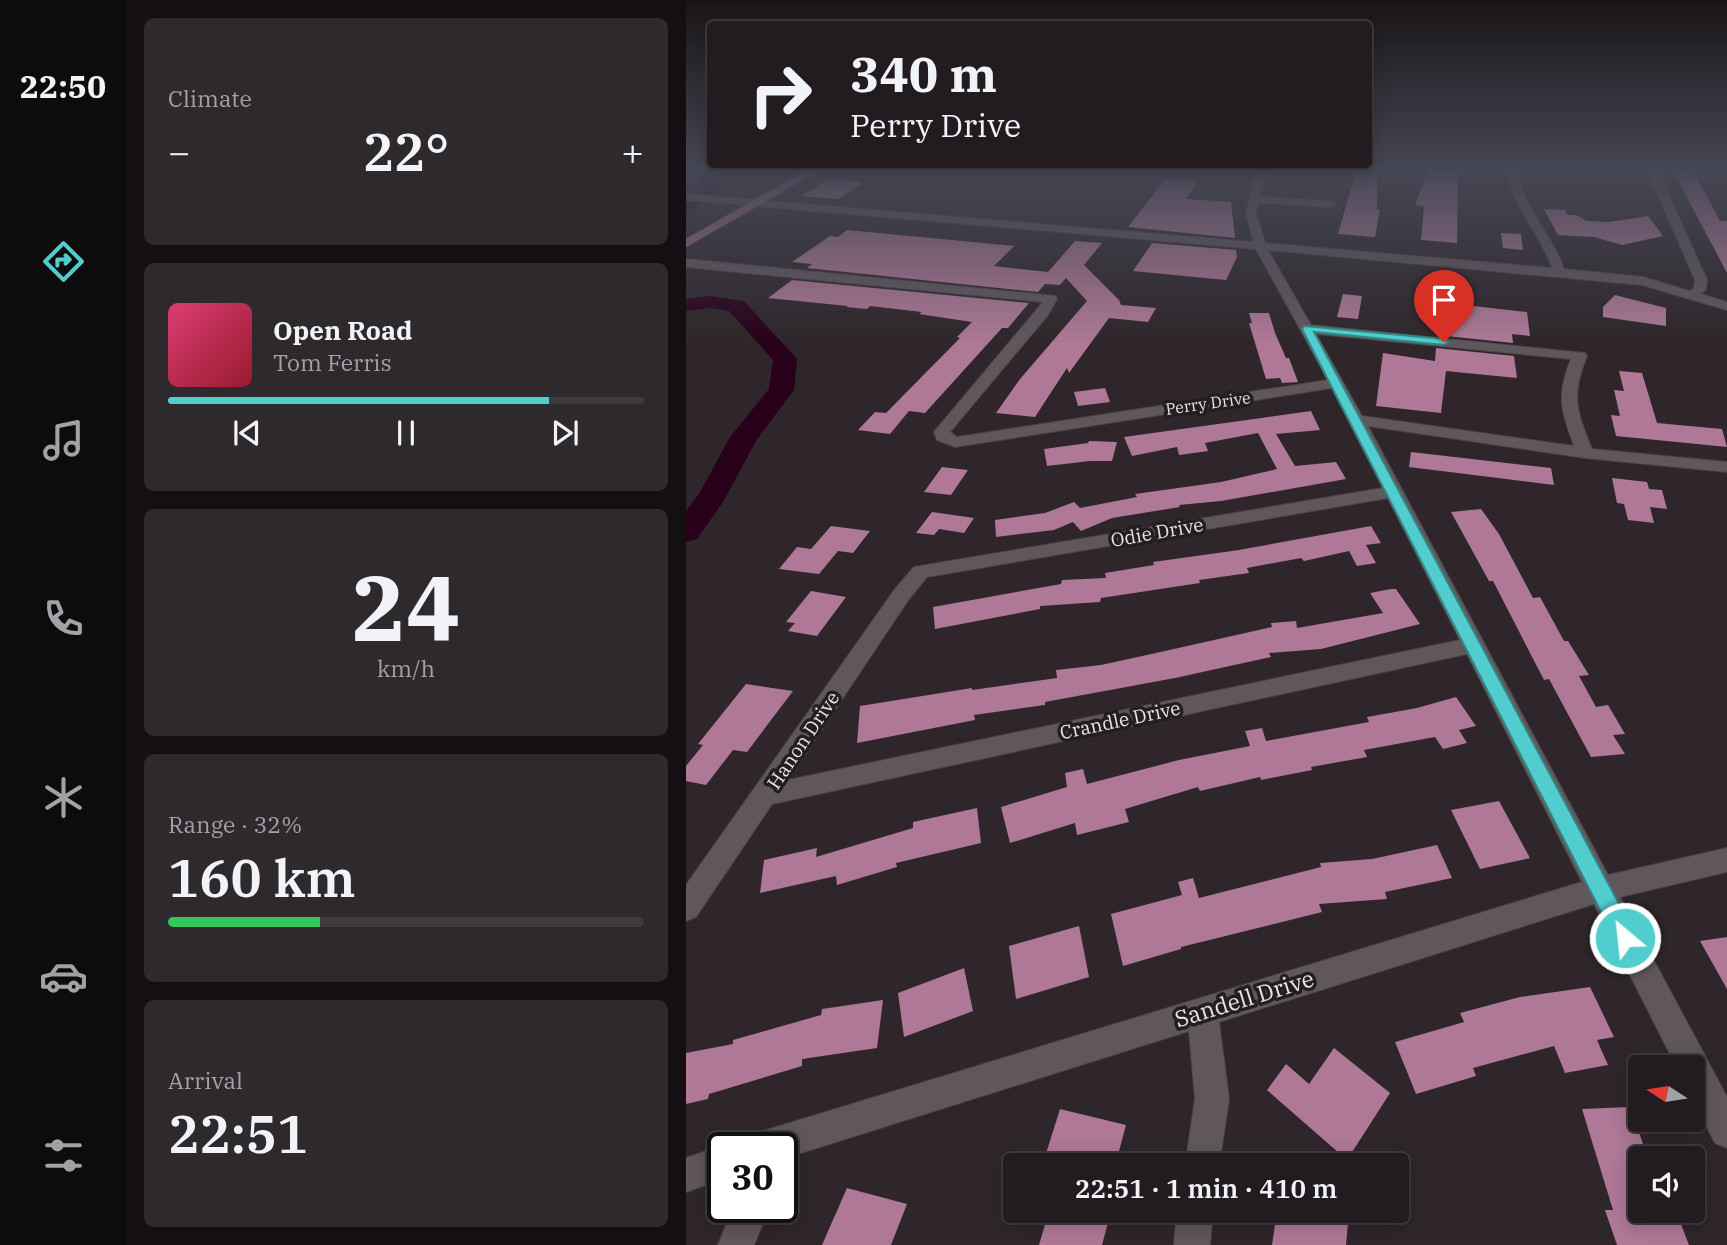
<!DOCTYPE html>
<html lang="en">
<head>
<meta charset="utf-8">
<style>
	:root { --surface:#221c20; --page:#2e292d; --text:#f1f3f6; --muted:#a2a1a5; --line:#3f3a3e; --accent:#52cdcd }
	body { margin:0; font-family:"IBM Plex Serif",serif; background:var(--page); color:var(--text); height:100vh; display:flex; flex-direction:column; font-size:26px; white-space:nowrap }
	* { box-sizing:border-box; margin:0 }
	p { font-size:23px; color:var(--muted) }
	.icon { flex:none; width:38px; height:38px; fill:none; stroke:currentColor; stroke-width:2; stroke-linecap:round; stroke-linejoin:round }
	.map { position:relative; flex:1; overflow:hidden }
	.panel { display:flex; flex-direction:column; gap:18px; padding:18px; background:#130f12; width:560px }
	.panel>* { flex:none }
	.guide { position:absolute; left:21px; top:21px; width:665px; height:147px; border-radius:7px; box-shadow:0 4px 18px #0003,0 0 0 2px var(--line); background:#221c20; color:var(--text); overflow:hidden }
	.needle { width:46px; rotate:282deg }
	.tools { position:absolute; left:942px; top:1055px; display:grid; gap:14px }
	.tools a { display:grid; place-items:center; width:77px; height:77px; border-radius:7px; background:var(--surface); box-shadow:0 4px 18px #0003,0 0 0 2px var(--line); font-size:35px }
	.speed { position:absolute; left:21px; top:1132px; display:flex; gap:14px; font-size:35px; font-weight:700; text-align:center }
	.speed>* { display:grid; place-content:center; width:91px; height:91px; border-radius:50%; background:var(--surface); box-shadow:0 4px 18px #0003,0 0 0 2px var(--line); line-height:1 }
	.speed .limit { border:4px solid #111; border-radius:10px; background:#fff; color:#111 }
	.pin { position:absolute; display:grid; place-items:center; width:60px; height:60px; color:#fff; margin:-72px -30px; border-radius:50% 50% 50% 0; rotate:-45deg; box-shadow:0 0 7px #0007 }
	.pin .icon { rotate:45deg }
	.me { position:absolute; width:77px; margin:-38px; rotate:332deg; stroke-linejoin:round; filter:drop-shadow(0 0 5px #0008) }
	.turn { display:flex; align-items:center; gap:24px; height:147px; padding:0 28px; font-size:32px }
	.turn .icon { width:91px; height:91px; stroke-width:2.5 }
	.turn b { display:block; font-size:49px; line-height:60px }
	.big { font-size:52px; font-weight:600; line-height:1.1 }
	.panel .widget { flex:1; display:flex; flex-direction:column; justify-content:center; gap:10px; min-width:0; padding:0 24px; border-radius:10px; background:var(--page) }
	.panel .dial { align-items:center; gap:0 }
	.dial b { font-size:91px; line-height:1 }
	.song { display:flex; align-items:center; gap:21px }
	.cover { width:84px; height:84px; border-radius:10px; background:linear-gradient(135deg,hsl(340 70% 55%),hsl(350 70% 35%)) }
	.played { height:7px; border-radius:4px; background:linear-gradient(90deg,var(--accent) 80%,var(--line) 80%) }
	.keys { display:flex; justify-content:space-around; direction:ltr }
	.heat { display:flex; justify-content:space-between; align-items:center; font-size:38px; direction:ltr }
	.charge { height:10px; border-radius:5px; background:linear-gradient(90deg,#34c759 32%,var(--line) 0) }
	.trip { position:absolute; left:317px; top:1153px; width:406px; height:70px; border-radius:7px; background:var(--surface); box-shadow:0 4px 18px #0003,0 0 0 2px var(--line); font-weight:600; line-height:70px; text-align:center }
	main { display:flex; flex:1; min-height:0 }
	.tabs { display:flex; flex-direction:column; width:126px; justify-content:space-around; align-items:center; background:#0e0b0d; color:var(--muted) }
	.tabs .icon { width:49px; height:49px }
	.tabs .active { color:var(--accent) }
	.tabs b { font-size:32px; color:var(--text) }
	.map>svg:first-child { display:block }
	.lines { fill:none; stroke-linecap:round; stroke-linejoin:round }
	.river { fill:#28001a; fill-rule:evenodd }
	.building { fill:#ae7896 }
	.minor-casing { stroke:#484246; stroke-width:2 }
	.major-casing { stroke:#484246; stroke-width:2 }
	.minor { fill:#60575c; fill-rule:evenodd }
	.major { fill:#a46b8c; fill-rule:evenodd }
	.route { fill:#52cdcd; stroke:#358585; stroke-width:2 }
	.labels { text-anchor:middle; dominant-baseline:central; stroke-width:7; stroke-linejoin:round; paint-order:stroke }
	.far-street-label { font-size:16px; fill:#e8e3e6; stroke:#241d21 }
	.street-label { font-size:19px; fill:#e8e3e6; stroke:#241d21 }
	.near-street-label { font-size:23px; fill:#e8e3e6; stroke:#241d21 }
</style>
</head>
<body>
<main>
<nav class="tabs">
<b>22:50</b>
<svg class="icon active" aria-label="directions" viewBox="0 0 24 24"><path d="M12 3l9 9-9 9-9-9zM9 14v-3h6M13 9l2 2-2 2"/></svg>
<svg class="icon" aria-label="music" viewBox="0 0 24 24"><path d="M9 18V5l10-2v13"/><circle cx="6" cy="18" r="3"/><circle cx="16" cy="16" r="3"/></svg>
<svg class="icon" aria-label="phone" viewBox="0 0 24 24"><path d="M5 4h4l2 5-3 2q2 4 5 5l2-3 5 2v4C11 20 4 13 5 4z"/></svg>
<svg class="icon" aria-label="climate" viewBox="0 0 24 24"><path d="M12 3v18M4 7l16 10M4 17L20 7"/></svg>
<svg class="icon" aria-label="car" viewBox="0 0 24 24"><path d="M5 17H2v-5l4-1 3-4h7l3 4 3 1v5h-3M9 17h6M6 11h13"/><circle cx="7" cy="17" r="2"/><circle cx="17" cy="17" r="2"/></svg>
<svg class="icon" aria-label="filters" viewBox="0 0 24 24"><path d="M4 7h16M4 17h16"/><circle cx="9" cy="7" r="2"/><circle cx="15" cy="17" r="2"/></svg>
</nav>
<section class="panel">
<div class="widget"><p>Climate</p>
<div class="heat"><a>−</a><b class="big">22°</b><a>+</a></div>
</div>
<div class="widget">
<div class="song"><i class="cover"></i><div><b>Open Road</b><p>Tom Ferris</p></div></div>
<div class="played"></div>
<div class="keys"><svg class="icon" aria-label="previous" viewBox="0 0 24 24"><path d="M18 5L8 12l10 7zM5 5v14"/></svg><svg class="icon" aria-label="pause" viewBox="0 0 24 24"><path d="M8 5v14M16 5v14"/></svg><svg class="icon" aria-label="next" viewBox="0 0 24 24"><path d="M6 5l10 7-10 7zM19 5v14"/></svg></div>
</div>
<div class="widget dial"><b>24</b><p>km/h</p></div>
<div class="widget"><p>Range · 32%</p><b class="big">160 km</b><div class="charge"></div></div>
<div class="widget"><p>Arrival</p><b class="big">22:51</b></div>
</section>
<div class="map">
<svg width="1041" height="1245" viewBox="0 0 1041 1245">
	<rect width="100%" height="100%" fill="#2e262a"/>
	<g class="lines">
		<g class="river">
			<polygon points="9,169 25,169 34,192 0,212 0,200 17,190"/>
			<polygon points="24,296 58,301 111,359 108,390 71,439 37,502 11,539 0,542 0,511 13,494 44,437 83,389 87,360 43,311 24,308 0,311 0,299"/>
		</g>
	</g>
	<g class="building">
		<polygon points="743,169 772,169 771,243 735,240 738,206 729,205"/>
		<polygon points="986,169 1006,169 1034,221 1041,221 1041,273"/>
		<polygon points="669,174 691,175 691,209 694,210 689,237 652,234"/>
		<polygon points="479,179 512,181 500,199 545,202 549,238 442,227"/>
		<polygon points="142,180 177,182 152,199 115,196"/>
		<polygon points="858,209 879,210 882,215 890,215 901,221 923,222 962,216 977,236 936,245 908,237 872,235"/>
		<polygon points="161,230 328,246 308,266 362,272 389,241 416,243 398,265 433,300 435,305 470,308 462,322 423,318 383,373 381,368 349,417 310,413 334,379 401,301 380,278 374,285 359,284 352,292 121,268 126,264 106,262 144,236 152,237"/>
		<polygon points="815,233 835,234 837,250 817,248"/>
		<polygon points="466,243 550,250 551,257 540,280 447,271"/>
		<polygon points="106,280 343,303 322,328 316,328 239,413 223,411 204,434 172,430 189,412 200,413 274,338 271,337 286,322 233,314 236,312 184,306 181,309 160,307 162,306 82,298"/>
		<polygon points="657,294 676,296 672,319 651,317"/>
		<polygon points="929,295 980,308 980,326 917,317 917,307"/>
		<polygon points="779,305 841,312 844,336 826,334 827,343 751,335 751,318 779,320"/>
		<polygon points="563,313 583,313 589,333 600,358 603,358 612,382 596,383 594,378 580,379 563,323 566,323"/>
		<polygon points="750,348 828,356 831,378 760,371 755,413 690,406 697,353 749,361"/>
		<polygon points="933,371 956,373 971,423 1036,429 1041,447 930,436 925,415 934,416 928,390 938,391"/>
		<polygon points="419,388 424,402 392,406 388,392"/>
		<polygon points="625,411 634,430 590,434 609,466 650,462 660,479 535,501 493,505 494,507 426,518 395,531 387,522 368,530 310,537 309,520 359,513 388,502 394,508 451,497 449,494 535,482 591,469 572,433 519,443 522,451 493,455 491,447 446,456 438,437"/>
		<polygon points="403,441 431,442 426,461 404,461 361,466 358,449 402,443"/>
		<polygon points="725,452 865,468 868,485 723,467"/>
		<polygon points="256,467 282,470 265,495 238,492"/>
		<polygon points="926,478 961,482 963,489 976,490 981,509 964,507 968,523 942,520 938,504 931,503"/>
		<polygon points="795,509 813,534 847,598 854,597 878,641 882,641 903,675 893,676 910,707 922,705 939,734 927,735 939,754 905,757 863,679 858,680 807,581 803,581 765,512"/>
		<polygon points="246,512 288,518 278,533 253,529 248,535 230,533"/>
		<polygon points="145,526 184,531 167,553 152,551 133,574 93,569 111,547 125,549"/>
		<polygon points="685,526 695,543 680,545 690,563 671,566 663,551 618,561 615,558 561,568 563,573 513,580 514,583 415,598 414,602 354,606 354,609 249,629 247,607 375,584 376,580 420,578 419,573 468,565 467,562 553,550"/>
		<polygon points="705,589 710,589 734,624 635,649 583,653 585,657 489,678 359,702 359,705 288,715 289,720 171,743 174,706 286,688 286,690 371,678 370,670 415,665 479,651 586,627 585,623 610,621 611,628 697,613 684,593"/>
		<polygon points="125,591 160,597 131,636 102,631 109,623 100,622"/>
		<polygon points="60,684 107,691 61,752 47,750 20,785 0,781 0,766 17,745 12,744"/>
		<polygon points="770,697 790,726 773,730 781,743 757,749 749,737 678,750 681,757 625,767 626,770 575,780 574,777 514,791 512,787 439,809 443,822 391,835 389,823 324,843 315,807 381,787 379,773 397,769 401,784 493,760 564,746 559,731 576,728 580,741 683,722 681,717 731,708"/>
		<polygon points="813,801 844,858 794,869 765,810"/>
		<polygon points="291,808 295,843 210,863 211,867 151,885 150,876 74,893 78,860 131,848 130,857 227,828 227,822"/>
		<polygon points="751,845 766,878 699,892 701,899 633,904 636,912 495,947 495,949 437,966 425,914 496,895 492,882 507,878 513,898 635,867 634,863 686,859"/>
		<polygon points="393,926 403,977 330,999 323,946"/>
		<polygon points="1041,937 1041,989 1014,941"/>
		<polygon points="278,968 287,1011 218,1037 212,993"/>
		<polygon points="904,987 928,1037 911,1040 922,1065 879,1073 868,1046 787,1068 790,1076 730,1094 709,1042 778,1022 774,1013 834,997"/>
		<polygon points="197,1000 191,1048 116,1059 116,1066 23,1094 22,1099 0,1104 0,1053 47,1044 47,1040 135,1015 136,1009"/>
		<polygon points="648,1048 704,1093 661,1160 581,1090 600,1064 623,1084"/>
		<polygon points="944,1107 962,1158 954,1158 954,1211 990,1211 1003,1245 931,1245 919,1210 927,1210 896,1109"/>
		<polygon points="374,1109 440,1125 429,1166 368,1166 357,1163"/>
		<polygon points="161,1188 221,1204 205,1245 136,1245"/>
		<polygon points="363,1211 425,1211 416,1245 353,1245"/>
		<polygon points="591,1211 663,1211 660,1245 586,1245"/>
	</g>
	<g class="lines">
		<g class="minor-casing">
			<g id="minor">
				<path d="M572,169H582L574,197L645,201L650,204L645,207L573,203L570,212L579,243L866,268C854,232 825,207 821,169H831C835,207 866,233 878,269L957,277L1004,291L1008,288L1009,280L961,169H971L1021,280L1020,289L1015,294L1041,302V310L956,285L582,250L625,325L899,353L901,356C885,395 890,411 906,449L1041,462V472L899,458L682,426L922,875L1041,848V872L934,897L1041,1097V1148L1029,1143L1006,1098V1068H991L908,904L533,1022L543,1099L533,1166H499L509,1099L503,1031L96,1159V1148H60L65,1136L77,1131L896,882L781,654L86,804L10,917L0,921V885L209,589L228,567L697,488L646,388L269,447L251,440L248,432L357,302L0,267V259L370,296L371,299L362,315L264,432L271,437L642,380L570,249L0,200V194L567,242L560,212ZM630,334L885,359C870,395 875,411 888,446L676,416ZM702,498L774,640L102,780L223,599L241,577Z"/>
				<polygon points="37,1145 45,1148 37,1148 37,1179 0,1192 0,1158"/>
				<polygon points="47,1208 83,1208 68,1245 32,1245"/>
				<polygon points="491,1211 527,1211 524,1245 488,1245"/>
			</g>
		</g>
		<g class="major-casing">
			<polygon id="major" points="123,169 136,169 0,247 0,239"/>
		</g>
		<use href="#minor" class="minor"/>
		<use href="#major" class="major"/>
	</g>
	<linearGradient id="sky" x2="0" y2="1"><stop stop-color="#191517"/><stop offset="0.49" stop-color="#464755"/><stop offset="1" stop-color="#464755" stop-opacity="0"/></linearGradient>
	<rect width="1041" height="344" fill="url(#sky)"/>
	<polygon class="route" points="618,326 758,339 763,342 758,345 628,332 947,930 950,938 947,945 939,948 932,945 616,329"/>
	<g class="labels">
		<g class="far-street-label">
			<text transform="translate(522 403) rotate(-8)">Perry Drive</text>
		</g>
		<g class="street-label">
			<text transform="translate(471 532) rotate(-10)">Odie Drive</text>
			<text transform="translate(434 720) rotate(-12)">Crandle Drive</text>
			<text transform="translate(117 740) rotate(-56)">Hanon Drive</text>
		</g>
		<g class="near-street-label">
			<text transform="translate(558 998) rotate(-17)">Sandell Drive</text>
		</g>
	</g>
</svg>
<div class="tools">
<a><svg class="needle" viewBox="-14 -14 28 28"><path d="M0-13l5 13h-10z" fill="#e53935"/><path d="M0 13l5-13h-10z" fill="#a2a1a5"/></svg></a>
<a><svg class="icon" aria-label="sound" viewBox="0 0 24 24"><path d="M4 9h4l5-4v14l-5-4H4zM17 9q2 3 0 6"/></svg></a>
</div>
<div class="speed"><div class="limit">30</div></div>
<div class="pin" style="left:758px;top:342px;background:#d93025"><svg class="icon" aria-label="arrive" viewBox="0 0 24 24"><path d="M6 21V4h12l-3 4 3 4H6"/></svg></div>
<svg class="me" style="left:939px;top:938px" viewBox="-20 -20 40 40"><circle r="17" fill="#52cdcd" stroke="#fff" stroke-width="3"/><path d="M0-11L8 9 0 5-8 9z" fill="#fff"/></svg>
<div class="trip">22:51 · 1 min · 410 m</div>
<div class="guide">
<div class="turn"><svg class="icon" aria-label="right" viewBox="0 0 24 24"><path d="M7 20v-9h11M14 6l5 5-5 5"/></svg><div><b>340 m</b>Perry Drive</div></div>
</div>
</div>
</main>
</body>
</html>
